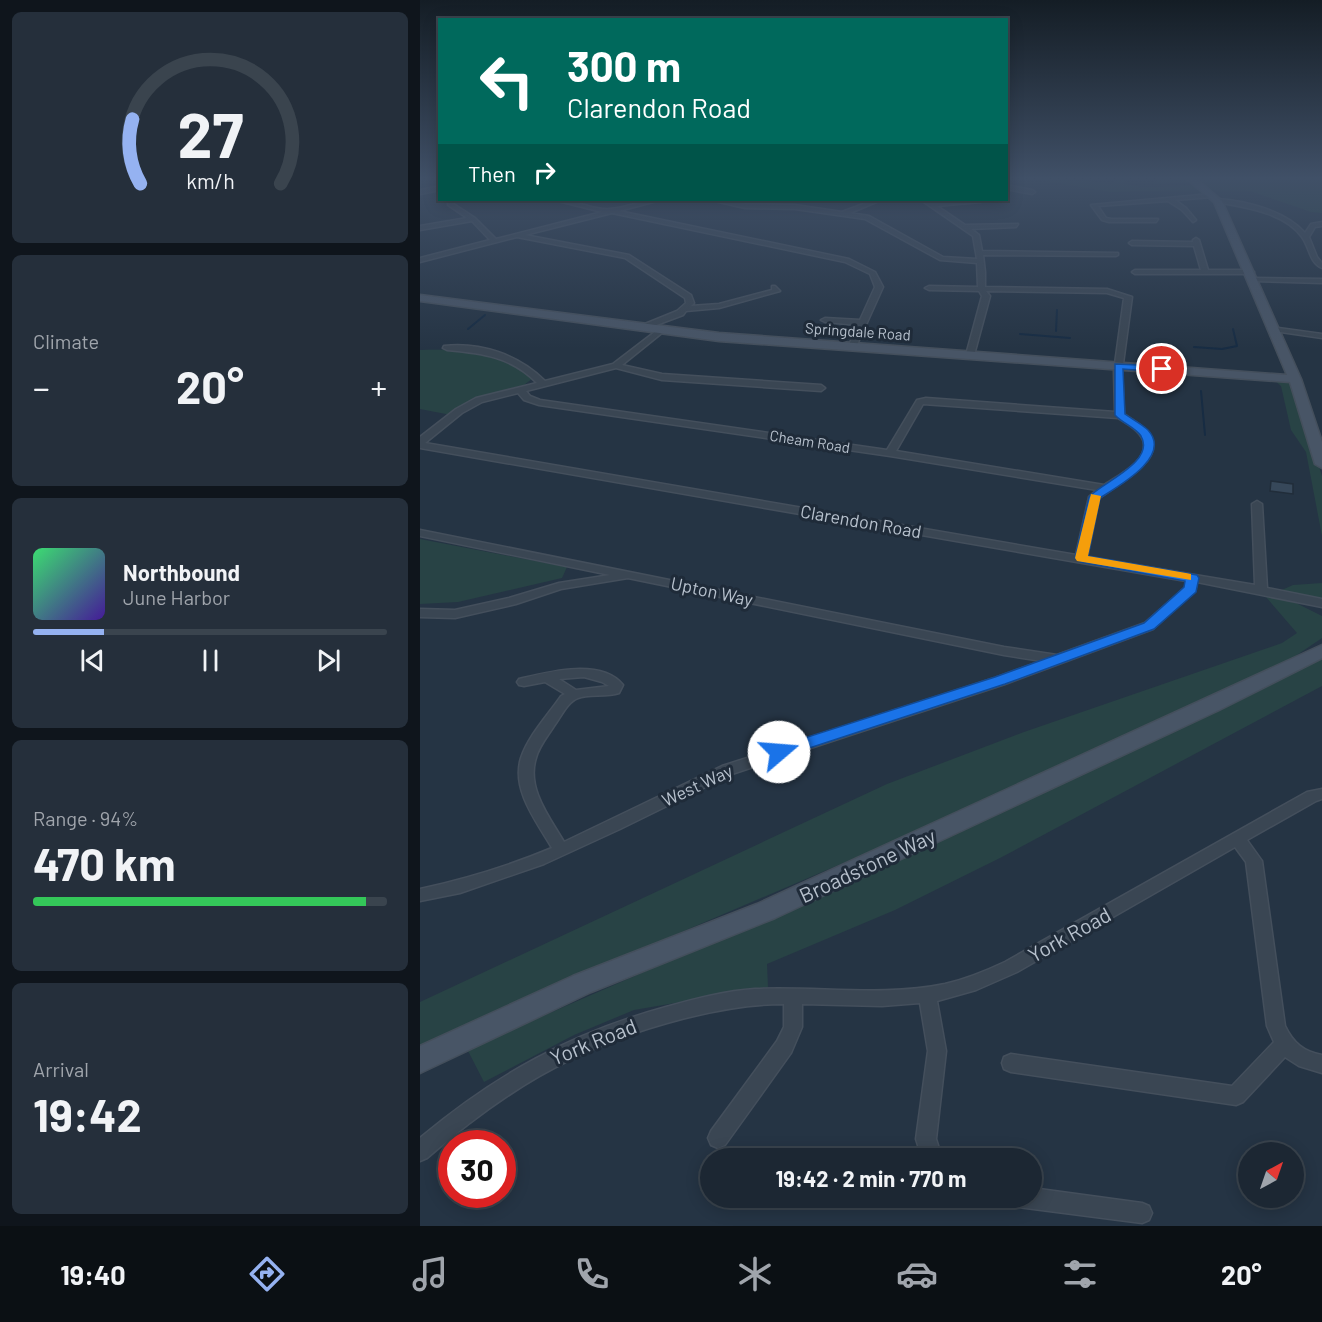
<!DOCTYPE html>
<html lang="en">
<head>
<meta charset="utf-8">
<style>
	:root { --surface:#1c2733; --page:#252f3b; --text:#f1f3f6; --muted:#a0a5ac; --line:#3a444e; --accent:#95b2f1 }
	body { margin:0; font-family:Barlow,sans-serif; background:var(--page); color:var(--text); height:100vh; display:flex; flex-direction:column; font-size:22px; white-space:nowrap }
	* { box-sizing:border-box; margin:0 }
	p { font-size:20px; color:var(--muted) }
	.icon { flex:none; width:33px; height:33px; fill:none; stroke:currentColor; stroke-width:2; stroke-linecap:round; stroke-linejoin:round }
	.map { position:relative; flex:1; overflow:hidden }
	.sheet { display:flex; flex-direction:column; gap:12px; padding:12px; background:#0f151c; width:420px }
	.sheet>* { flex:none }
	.guide { position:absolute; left:18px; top:18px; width:570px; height:183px; border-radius:0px; box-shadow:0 3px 15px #0003,0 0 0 2px var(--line); background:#00695c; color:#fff; overflow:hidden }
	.needle { width:39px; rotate:40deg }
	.controls { position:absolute; left:818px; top:1142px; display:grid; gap:12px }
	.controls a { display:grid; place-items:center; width:66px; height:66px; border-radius:50%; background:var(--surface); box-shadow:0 3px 15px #0003,0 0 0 2px var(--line); font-size:30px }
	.speed { position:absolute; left:18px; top:1130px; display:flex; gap:12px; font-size:30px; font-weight:700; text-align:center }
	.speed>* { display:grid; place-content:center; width:78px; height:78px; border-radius:50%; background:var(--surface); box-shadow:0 3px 15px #0003,0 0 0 2px var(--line); line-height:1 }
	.speed .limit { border:9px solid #d22; background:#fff; color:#111 }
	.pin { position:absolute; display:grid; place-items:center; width:51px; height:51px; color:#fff; margin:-26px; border:3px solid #fff; border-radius:50%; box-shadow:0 2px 6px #0007 }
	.me { position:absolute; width:66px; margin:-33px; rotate:72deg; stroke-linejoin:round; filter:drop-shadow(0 0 4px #0008) }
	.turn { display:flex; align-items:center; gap:21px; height:126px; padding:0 30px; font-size:27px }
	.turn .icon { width:78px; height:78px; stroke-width:2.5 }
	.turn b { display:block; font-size:42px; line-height:51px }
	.then { display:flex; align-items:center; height:57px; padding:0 30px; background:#0003; gap:12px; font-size:22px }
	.big { font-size:45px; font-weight:700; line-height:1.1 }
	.sheet .card { flex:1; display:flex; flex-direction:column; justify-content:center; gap:9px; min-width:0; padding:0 21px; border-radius:9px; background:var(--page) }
	.sheet .dial { align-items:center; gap:0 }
	.dial svg { height:156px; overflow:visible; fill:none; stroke:var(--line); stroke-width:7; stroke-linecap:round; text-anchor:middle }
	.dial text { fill:var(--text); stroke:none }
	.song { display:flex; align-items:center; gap:18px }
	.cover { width:72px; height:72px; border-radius:9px; background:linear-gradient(135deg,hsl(140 70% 55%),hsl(260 70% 35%)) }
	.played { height:6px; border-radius:3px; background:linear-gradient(90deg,var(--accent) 20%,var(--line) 20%) }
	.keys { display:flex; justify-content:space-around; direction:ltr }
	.heat { display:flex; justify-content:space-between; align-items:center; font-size:33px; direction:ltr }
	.charge { height:9px; border-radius:4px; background:linear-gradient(90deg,#34c759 94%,var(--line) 0) }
	.trip { position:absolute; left:280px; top:1148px; width:342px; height:60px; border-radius:30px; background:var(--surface); box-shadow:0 3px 15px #0003,0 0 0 2px var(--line); font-weight:700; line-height:60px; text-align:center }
	.tabs { display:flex; height:96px; justify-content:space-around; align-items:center; background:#0b1014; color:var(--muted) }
	.tabs .icon { width:42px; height:42px }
	.tabs .current { color:var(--accent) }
	.tabs b { font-size:27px; color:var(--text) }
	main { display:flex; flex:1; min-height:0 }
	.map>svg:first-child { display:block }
	.green { fill:#284345 }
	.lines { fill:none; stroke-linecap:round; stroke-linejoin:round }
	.stream { stroke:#172c43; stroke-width:2 }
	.building { fill:#37485a; stroke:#212d3a; stroke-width:1.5 }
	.street-casing { stroke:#444f5c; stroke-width:3 }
	.secondary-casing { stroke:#444f5c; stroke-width:3 }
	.street { fill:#3a4653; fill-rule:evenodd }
	.secondary { fill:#485566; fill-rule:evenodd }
	.route { fill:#1a73e8; stroke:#114b97; stroke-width:1.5 }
	.slow { fill:#f59e0b }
	.labels { text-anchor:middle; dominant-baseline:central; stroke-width:6; stroke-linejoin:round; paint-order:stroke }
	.far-street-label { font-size:15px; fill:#b7c1cd; stroke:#1f2b39 }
	.street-label { font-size:18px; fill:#b7c1cd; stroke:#1f2b39 }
	.near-street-label { font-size:21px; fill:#b7c1cd; stroke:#1f2b39 }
</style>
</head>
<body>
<main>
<section class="sheet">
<div class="card dial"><svg viewBox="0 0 100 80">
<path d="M14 69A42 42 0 1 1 86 69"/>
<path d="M14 69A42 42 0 0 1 10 36" stroke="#95b2f1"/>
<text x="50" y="56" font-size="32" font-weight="700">27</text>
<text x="50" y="72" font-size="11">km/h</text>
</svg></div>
<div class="card"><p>Climate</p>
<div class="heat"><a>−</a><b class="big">20°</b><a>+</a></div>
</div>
<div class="card">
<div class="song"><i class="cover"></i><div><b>Northbound</b><p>June Harbor</p></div></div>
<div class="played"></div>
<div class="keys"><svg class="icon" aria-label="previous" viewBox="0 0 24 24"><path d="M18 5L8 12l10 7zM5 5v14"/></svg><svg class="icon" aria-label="pause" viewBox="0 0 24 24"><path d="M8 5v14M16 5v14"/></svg><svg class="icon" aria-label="next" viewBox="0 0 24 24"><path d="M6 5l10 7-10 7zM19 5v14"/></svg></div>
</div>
<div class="card"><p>Range · 94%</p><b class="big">470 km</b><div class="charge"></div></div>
<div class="card"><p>Arrival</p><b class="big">19:42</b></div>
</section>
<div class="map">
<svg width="902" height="1226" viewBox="0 0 902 1226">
	<rect width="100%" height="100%" fill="#253444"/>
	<g class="green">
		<polygon points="619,178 662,181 665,178 667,179 666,181 692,184 697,178 707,178 704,184 722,187 771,186 769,183 733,184 740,178 760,180 757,178 765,178 780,190 690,192 614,179"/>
		<polygon points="776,178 902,178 902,213 891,212 830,191 788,190"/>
		<path d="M0,350C28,349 63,350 90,361C98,364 106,372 113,378L104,385L58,397L31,415L0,409Z"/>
		<polygon points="854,380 866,380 873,385 902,476 902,536 886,452 871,430 861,386"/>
		<polygon points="0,539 147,567 142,578 38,602 0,604"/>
		<polygon points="902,583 902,599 878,595 874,602 902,616 902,638 874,657 773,706 484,837 126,990 0,1049 0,1002 467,784 604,732 862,643 877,633 846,597 873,585"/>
		<polygon points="902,655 902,686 580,858 475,910 347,964 348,987 214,1010 154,1035 64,1082 47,1049 392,899 674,769"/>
	</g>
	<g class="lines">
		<g class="stream">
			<polyline points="48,329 65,315"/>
			<polyline points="636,331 637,310"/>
			<polyline points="600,334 650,338"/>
			<polyline points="774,347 802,349 817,346 813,329"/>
			<polyline points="781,391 785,435"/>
		</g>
	</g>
	<polygon class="building" points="851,481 873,484 873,494 850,491"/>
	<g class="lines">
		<g class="street-casing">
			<g id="street">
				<polygon points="586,185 612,190 615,192 612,194 586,189"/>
				<polygon points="20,186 20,190 0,194 0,190"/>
				<polygon points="791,194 793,197 755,200 766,208 776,220 773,222 762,210 748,201 678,206 686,218 691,219 738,219 736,222 689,222 682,220 671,205"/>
				<path d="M798,199C826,201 866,211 885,233L891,224L902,222V226L895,227L889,237L897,257L902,263V268C889,262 890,248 882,237C864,212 824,207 796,202Z"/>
				<path d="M134,200C153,198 173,211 190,209C206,208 221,200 238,200L237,201L199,211L429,259L455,272L463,287L436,347L432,349L428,347L438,325L405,322L401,320L405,318L440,320L455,287L450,274L425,262L192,213L105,235L209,255L271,295L274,303L271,306L299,304L352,290V286H355L360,291L299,308L266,311L263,315L223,330H220V326L257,311L266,303L265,298L205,258L97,237L0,262V258L70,240L52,221L0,230V226L47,218L28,205V203H32L55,218L76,239L182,212Z"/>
				<path d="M290,200H300L325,204L375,205L422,212L454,200H461L430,213L449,216L523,257L557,259L553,236L501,200H507L513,203L564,200L561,202L517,206L545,225L598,224L596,227L551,229L559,235L562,251L698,253V255L696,256L563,255L565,272V287L687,289L712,297L702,371L704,414C714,421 727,428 732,439C742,462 694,487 679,498L667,557L835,585L832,504L837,501L842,504L847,588L902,599V607L777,582L775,591L733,629L585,684L312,774L200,829L124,864L40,893L0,901V889C46,879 89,866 132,848C117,822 91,790 101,758C108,736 128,715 141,696L145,694L125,682L104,686L99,685L97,682L99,679C128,672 181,658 203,685L199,693C186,697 169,694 158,698C147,702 141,717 134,726C128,736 119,746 116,758C106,788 130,818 144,842L302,766L575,678L622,661L584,655L208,578L141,589L96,604L35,618L0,617V609L35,610L89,598L139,583L190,575L0,536V530L584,647L637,655L725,623L765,588L766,581L0,448V437L36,409L56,398L117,383C92,357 62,353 27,350L23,348L24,346C61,342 99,355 125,381L193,364L240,328H243V332L202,365L242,374L401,385L405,388L401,391L242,380L196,368L106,391L110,396L120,400L467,450L497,400L506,398L695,412L694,371L704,298L687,293L566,291L570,296L554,355L550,357L546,355L562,296L559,291L509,290L505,288L509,286L558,287L557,263L520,260L445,219L375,209L325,208ZM98,393L104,400L119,405L470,456L677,490L669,497L656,555L5,443L42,413L62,402ZM503,404L698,418C706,423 719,430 723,440C731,460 697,476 684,485L476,451ZM164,677L182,682L189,686L156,690L139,679Z"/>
				<polygon points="776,238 779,240 788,270 831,270 834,272 831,274 715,274 712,272 715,270 781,270 774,246 712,245 709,243 712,241 773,242 773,240"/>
				<polygon points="834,278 902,279 902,283 832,281 830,280"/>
				<polygon points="851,327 902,334 902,338 854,331 850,329"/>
				<path d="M902,789V799L896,801L827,840L842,861L865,1026C873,1043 884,1052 902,1055V1073L879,1066L865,1057L823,1102L816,1105L591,1072L584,1069L582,1063L584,1057L591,1054L812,1086L854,1042L847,1026L826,862L815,847L597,972L556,990L517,1001L526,1051L516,1139L522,1158H502L496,1139L508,1051L500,1003L462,1006L382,1004V1027L371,1053L305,1145L298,1148L291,1145L288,1138L291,1131L357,1041L364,1027V1004C324,1004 286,1012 247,1023C151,1050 82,1093 7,1158L0,1161V1138C75,1075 151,1033 246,1007C275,999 305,991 335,989C398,986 463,997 525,984C546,979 566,971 585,962L887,792Z"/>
				<polygon points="612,1188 722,1203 729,1206 732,1213 729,1220 722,1223 598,1207 591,1204 588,1197 612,1197"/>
			</g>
		</g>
		<g class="secondary-casing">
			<g id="secondary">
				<polygon points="766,178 775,178 802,201 881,379 902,442 902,468 895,464 870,382 299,341 0,301 0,295 299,333 867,375 794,202"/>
				<polygon points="902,645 902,658 799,710 355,918 171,992 0,1073 0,1046 153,976 337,904"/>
			</g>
		</g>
		<use href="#street" class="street"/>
		<use href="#secondary" class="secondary"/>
	</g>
	<linearGradient id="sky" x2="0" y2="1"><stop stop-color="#141d25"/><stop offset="0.51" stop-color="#405067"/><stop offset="1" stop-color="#405067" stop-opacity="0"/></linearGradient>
	<rect width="902" height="349" fill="url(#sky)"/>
	<path class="route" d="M695,364L742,366L747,369L742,372L703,369L705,414C712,419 722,424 728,430C753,457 697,487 680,498L668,556L777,575L779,578L776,592L734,629L585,684L365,756H353L351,752L353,748L575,677L724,623L764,587L765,581L661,562L655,558L669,497C681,483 736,462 721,436C716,428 702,423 695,415Z"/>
	<polygon class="slow" points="671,494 681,496 668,556 766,573 771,574 771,580 657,561 655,558"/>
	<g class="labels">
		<g class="far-street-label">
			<text transform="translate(438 331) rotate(4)">Springdale Road</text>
			<text transform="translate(390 441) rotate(9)">Cheam Road</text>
		</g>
		<g class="street-label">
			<text transform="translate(441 521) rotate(10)">Clarendon Road</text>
			<text transform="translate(292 591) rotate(12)">Upton Way</text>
			<text transform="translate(277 785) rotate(-25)">West Way</text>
		</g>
		<g class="near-street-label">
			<text transform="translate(447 865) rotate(-25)">Broadstone Way</text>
			<text transform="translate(649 934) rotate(-29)">York Road</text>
			<text transform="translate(173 1041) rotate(-22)">York Road</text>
		</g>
	</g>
</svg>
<div class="controls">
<a><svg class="needle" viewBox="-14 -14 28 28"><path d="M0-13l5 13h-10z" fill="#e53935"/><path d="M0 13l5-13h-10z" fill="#a0a5ac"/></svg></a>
</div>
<div class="speed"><div class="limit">30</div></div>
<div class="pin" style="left:742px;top:369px;background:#d93025"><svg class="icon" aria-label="arrive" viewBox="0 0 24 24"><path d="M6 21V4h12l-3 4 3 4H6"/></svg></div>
<svg class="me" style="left:359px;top:752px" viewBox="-20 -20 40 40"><circle r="19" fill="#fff"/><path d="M0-13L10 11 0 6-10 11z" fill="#1a73e8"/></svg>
<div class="trip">19:42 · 2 min · 770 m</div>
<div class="guide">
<div class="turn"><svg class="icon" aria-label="left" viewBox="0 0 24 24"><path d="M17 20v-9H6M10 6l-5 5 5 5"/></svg><div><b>300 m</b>Clarendon Road</div></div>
<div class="then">Then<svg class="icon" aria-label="right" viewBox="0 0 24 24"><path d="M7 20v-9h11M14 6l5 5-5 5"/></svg></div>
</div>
</div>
</main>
<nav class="tabs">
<b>19:40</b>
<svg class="icon current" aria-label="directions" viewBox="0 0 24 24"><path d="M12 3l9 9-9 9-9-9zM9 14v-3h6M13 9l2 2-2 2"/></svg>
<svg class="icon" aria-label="music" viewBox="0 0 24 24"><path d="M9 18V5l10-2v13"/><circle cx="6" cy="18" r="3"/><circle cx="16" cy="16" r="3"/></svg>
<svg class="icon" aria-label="phone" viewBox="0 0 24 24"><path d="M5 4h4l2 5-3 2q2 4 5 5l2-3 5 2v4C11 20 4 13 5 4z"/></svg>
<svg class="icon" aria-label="climate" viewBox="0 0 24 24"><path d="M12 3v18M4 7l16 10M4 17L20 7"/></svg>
<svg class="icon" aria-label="car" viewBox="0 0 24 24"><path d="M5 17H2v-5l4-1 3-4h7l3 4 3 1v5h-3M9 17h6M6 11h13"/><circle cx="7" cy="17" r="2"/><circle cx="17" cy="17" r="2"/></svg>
<svg class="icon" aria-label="filters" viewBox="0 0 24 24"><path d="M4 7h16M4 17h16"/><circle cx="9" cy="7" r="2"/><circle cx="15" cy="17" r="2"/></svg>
<b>20°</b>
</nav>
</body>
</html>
